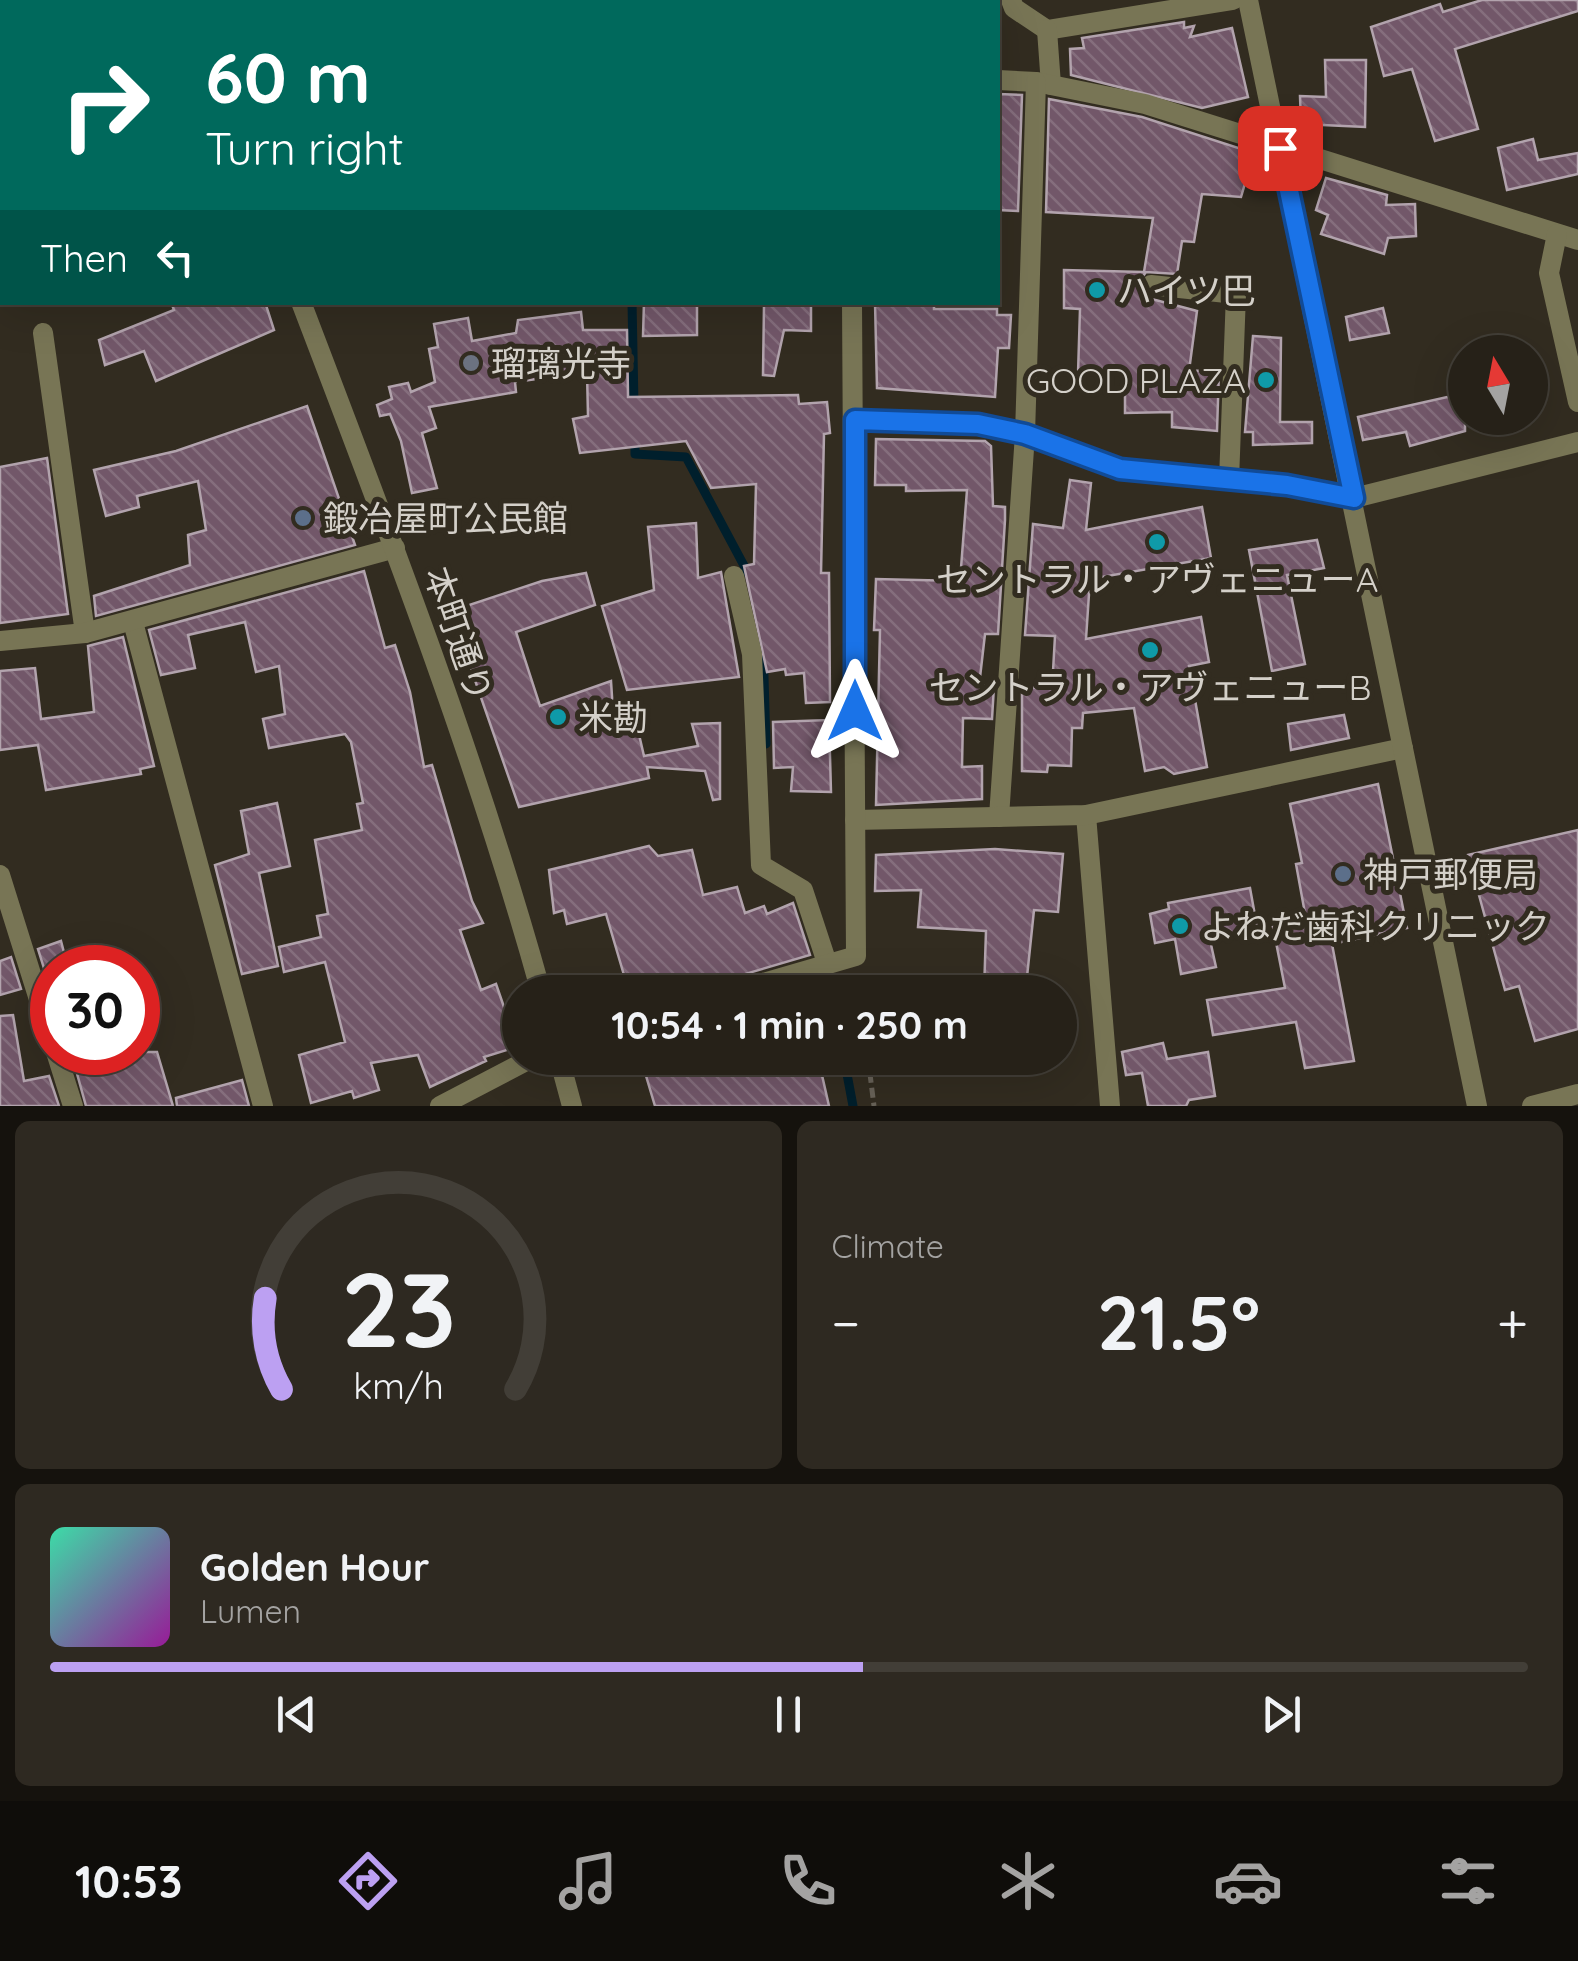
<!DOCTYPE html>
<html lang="en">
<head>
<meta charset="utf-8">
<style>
	:root { --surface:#262118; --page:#2e2921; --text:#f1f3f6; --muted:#a4a3a2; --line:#423e37; --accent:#bca0f2 }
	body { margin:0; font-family:Quicksand,"Noto Sans JP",sans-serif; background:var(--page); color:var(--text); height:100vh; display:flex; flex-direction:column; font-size:38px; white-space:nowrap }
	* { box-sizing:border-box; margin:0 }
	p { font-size:32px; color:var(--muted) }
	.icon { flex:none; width:55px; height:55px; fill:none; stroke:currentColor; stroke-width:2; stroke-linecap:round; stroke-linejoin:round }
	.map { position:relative; height:1106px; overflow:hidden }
	.sheet { display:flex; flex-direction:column; gap:15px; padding:15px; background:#15120d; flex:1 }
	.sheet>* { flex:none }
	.hud { position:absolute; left:0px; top:0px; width:1000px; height:305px; box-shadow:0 10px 40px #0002,0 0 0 2px var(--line); background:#00695c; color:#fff; overflow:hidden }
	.needle { width:65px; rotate:350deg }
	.fabs { position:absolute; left:1448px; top:335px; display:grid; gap:20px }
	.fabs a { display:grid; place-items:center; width:100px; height:100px; border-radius:50%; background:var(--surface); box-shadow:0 10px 40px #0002,0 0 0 2px var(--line); font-size:50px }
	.speed { position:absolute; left:30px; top:945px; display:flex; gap:20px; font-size:50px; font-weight:700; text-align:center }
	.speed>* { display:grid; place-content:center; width:130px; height:130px; border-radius:50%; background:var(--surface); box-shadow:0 10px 40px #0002,0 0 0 2px var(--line); line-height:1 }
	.speed .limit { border:15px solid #d22; background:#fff; color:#111 }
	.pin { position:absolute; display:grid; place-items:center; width:85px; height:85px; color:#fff; margin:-42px; border-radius:20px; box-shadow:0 5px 15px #0006 }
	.me { position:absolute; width:110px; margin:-55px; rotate:0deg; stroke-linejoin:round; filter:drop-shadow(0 0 8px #0008) }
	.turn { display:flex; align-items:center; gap:35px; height:210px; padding:0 40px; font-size:45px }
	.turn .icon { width:130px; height:130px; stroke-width:2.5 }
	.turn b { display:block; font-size:70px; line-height:85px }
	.then { display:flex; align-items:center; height:95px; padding:0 40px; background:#0003; gap:20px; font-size:38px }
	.big { font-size:75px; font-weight:700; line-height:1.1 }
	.sheet .card { flex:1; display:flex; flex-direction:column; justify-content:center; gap:15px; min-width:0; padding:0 35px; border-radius:15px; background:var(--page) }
	.sheet .dial { align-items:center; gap:0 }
	.dial svg { height:260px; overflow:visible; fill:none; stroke:var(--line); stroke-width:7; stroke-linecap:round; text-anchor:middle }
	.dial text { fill:var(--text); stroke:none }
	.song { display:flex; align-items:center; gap:30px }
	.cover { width:120px; height:120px; border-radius:15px; background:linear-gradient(135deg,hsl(160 70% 55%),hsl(300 70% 35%)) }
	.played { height:10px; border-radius:5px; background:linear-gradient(90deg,var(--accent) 55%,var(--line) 55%) }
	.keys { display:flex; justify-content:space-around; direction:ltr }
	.heat { display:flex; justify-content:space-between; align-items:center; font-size:55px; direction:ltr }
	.sheet .tiles { flex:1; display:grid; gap:15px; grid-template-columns:1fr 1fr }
	.card:last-child { grid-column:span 2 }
	.trip { position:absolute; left:502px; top:975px; width:575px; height:100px; border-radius:50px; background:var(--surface); box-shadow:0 10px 40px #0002,0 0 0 2px var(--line); font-weight:700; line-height:100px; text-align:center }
	.menu { display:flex; height:160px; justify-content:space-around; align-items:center; background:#0f0d0a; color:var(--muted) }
	.menu .icon { width:70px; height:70px }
	.menu .current { color:var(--accent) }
	.menu b { font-size:45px; color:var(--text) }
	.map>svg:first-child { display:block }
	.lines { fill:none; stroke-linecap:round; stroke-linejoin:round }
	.stream { stroke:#001f2c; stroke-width:9 }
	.building { fill:url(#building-back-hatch); stroke:#b2a3ad; stroke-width:2.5 }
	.path { stroke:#686258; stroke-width:5; stroke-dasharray:10 5; stroke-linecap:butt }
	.minor { stroke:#787555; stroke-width:20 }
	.tertiary { stroke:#787555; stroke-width:20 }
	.route-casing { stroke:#114b97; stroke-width:25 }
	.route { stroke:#1a73e8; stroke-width:18 }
	.culture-dot { fill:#0f9aa8; stroke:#322c20; stroke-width:4 }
	.worship-dot { fill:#6b7280; stroke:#322c20; stroke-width:4 }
	.service-dot { fill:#5c6f8a; stroke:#322c20; stroke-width:4 }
	.labels { text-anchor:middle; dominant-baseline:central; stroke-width:10; stroke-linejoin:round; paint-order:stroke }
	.poi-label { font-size:35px; fill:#d4d0c9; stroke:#322c20; text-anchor:start }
	.street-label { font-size:35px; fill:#d4d0c9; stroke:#322c20 }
</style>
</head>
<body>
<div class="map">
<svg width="1578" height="1106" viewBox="0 0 1578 1106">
	<defs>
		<pattern id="building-back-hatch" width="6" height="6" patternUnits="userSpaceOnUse" patternTransform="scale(2.5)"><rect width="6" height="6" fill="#725769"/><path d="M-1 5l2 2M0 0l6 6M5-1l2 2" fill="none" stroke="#856e7d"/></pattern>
	</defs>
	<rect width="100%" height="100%" fill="#322c20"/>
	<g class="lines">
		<g class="stream">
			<polyline points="550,0 550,2"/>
			<polyline points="632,302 634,405"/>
			<polyline points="635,435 635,454 686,457 749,575"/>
			<polyline points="763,644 766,744"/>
			<polyline points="831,988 832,992"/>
			<polyline points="844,1058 853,1106"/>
		</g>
	</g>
	<g class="building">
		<polygon points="1482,0 1578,0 1578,11 1455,49 1478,129 1435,141 1412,69 1384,76 1371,27 1440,4 1443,12"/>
		<polygon points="1184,22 1184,28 1194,26 1190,37 1232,28 1248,97 1202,108 1071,75 1070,49 1084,48 1082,38"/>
		<polygon points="1325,60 1366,60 1365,127 1301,124 1300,96 1326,97"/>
		<polygon points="998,94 1022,95 1018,211 998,210"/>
		<polygon points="1049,99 1142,117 1254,153 1241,197 1202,194 1194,242 1182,241 1177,274 1146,272 1138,283 1144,297 1197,311 1189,371 1219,370 1217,431 1172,427 1172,412 1125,413 1125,373 1078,374 1080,309 1064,308 1064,270 1144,272 1153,218 1046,212"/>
		<polygon points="1533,139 1538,160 1578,153 1578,174 1507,190 1498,148"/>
		<polygon points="1326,178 1387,195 1386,205 1415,204 1416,236 1388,238 1384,254 1321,234 1328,215 1316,210"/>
		<polygon points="171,302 265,302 274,330 156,381 144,351 105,365 99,340 174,310"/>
		<polygon points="644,302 697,302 697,335 643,336"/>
		<polygon points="875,302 934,302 934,309 997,309 997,315 1011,315 1009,348 998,348 995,397 877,388"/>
		<polygon points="811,304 811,331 784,330 774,376 763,375 764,305"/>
		<polygon points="1383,308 1389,333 1350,340 1346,317"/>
		<polygon points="581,312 583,330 627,330 628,397 798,395 799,404 827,402 830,433 824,434 821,573 829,573 830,702 806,703 804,673 786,675 785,669 767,672 744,566 754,564 756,484 711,488 686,441 580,453 573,419 588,416 587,372 515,382 516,392 429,407 436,428 422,433 437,488 412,493 401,441 390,414 380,416 377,405 392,399 389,387 408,383 411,392 435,382 429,349 438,347 434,324 468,318 472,341 516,333 518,320"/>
		<polygon points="1253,336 1281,338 1280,422 1312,422 1312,443 1253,445 1253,432 1245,432"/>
		<polygon points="1465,393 1465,431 1410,446 1406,432 1363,440 1358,417"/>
		<polygon points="307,406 355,545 96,616 94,596 190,565 188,535 206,530 198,481 137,496 139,507 106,516 94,470 176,451"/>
		<polygon points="876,439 985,441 991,446 993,506 1005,507 1005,520 998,634 985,634 979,686 994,686 992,719 963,718 962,767 982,766 982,799 876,805 880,630 874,630 876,579 960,581 967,490 906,491 906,485 875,485"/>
		<polygon points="47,458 68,614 0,623 0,467"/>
		<polygon points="1070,480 1091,483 1086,530 1202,507 1211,558 1090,579 1086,639 1201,617 1209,662 1189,666 1207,767 1174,774 1164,767 1145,771 1134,708 1083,713 1082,728 1072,728 1071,766 1048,765 1047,772 1022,771 1022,687 1052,689 1055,636 1025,635 1033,524 1063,528"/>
		<polygon points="696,523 698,578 721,572 739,677 627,690 602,606 654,590 648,527"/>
		<polygon points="1317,540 1324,568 1287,575 1305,664 1272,671 1249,550"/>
		<polygon points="364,571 385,648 395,645 410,692 424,767 432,765 472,901 483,923 460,930 481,990 496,984 505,1010 510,1008 520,1046 484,1057 486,1061 430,1087 418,1055 371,1063 379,1090 354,1098 352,1091 311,1103 299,1055 345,1042 325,962 284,972 279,947 321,937 317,916 328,914 315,840 362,830 357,804 363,803 351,742 345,734 269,748 263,719 285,714 279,666 256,672 245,622 188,635 195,668 161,675 149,630"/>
		<polygon points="586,573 595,605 516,632 540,706 611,681 614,727 637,726 644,756 698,746 692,724 720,723 720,799 713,800 705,771 647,767 649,778 519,807 451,611 542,581"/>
		<polygon points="123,637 154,766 140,769 141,774 46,790 38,745 0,750 0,671 35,668 41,719 94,712 88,646"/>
		<polygon points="1344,715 1349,738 1291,750 1288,724"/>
		<polygon points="829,720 831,792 791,791 793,767 774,768 773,722"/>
		<polygon points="1378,784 1407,928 1332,944 1354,1061 1305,1068 1296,1022 1213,1035 1207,1000 1285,988 1273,927 1306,919 1296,864 1302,863 1290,804"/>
		<polygon points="277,803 290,866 259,873 278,966 242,974 215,865 249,854 241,811"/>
		<polygon points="1578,830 1578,1029 1535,1041 1519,986 1505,990 1468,855"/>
		<polygon points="649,846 658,856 692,850 703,895 737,887 745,913 764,906 767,914 793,903 810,955 728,979 719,992 629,992 606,914 567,924 564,910 554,913 549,870"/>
		<polygon points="995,849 1063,854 1058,912 1034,910 1027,977 1017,975 1016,992 984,992 986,931 918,927 921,890 875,891 876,855"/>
		<polygon points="1250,888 1258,932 1210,940 1216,967 1181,974 1175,939 1155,943 1150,914 1169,909 1168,903"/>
		<polygon points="61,941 68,968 52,968 52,980 48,981 38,949"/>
		<polygon points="11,957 21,989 0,995 0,961"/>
		<polygon points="13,1015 24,1081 49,1076 59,1106 0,1106 0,1016"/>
		<polygon points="1163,1043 1167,1059 1208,1052 1215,1096 1189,1100 1186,1106 1148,1106 1142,1073 1126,1075 1122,1052"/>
		<polygon points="71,1052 157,1052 173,1106 86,1106"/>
		<polygon points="676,1058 814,1058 819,1062 829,1106 655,1106 644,1069"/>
		<polygon points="242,1080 249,1106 177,1106 176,1098"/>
	</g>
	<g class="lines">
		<g class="path">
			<polyline points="866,992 866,976"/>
			<polyline points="868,1058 874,1106"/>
		</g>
		<g class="minor">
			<polyline points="724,0 725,2"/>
			<polyline points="1011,0 1014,8 1047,30 1233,0"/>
			<polyline points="1047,30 1051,85"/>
			<polyline points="998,80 1036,82 1145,104 1578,240"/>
			<polyline points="0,231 2,231"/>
			<polyline points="1557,234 1549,273 1578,402"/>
			<polyline points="1151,285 1236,294 1229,480"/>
			<polyline points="43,333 85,633"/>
			<polyline points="855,420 978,425 1025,434 1120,469 1287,485 1354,498 1578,442"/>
			<polyline points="734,576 752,654 761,865 803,890 827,963"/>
			<polyline points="133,622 263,1106"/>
			<polyline points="0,641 85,633 395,548"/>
			<polyline points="1086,815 1110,1106"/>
			<polyline points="999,817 1025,434 1036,82"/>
			<polyline points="855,820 1086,815 1403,748"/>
			<polyline points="0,875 52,1041"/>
			<polyline points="732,992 856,956 852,302"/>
			<polyline points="56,1052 73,1106"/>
			<polyline points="440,1106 532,1058"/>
			<polyline points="1532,1106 1578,1094"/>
		</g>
		<g class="tertiary">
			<polyline points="184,0 185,2"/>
			<polyline points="1248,0 1477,1106"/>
			<path d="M301,302C388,530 476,758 541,992"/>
			<polyline points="559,1058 572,1106"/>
		</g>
	</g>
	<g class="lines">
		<g class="route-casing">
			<polyline id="route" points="855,711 855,420 978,424 1025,434 1120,469 1287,485 1354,498 1280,148"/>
		</g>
		<use href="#route" class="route"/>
	</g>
	<g class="culture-dot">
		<circle cx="1097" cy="290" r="10"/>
		<circle cx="1266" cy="380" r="10"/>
		<circle cx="1157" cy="542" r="10"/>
		<circle cx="1150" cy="650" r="10"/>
		<circle cx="558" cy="717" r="10"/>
		<circle cx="1180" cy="926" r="10"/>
	</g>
	<circle class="worship-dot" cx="471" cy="363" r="10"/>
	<g class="service-dot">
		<circle cx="303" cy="518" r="10"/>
		<circle cx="1343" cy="874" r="10"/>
	</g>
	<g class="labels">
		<g class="poi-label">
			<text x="1117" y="290">ハイツ巴</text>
			<text x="491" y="363">瑠璃光寺</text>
			<text x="1246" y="380" text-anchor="end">GOOD PLAZA</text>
			<text x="323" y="518">鍛冶屋町公民館</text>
			<text x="1157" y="579" text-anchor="middle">セントラル・アヴェニューA</text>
			<text x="1150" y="687" text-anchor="middle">セントラル・アヴェニューB</text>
			<text x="578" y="717">米勘</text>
			<text x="1363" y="874">神戸郵便局</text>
			<text x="1200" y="926">よねだ歯科クリニック</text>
		</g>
		<g class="street-label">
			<text transform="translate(459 634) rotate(71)">本町通り</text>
		</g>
	</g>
</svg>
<div class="fabs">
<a><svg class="needle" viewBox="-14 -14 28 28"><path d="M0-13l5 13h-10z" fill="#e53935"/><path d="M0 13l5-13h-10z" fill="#a4a3a2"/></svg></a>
</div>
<div class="speed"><div class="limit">30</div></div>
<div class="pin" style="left:1280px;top:148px;background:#d93025"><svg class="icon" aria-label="arrive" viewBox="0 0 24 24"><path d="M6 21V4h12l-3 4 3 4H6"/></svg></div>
<svg class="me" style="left:855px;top:711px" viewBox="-20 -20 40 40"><path d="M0-17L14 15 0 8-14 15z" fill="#1a73e8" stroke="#fff" stroke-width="4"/></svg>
<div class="trip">10:54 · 1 min · 250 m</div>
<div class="hud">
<div class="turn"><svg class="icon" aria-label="right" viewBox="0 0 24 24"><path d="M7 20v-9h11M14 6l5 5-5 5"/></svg><div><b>60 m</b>Turn right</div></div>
<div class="then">Then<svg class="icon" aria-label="left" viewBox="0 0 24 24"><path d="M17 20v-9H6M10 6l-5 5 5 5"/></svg></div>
</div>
</div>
<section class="sheet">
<div class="tiles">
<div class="card dial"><svg viewBox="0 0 100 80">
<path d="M14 69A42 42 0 1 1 86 69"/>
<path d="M14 69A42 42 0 0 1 9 41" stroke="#bca0f2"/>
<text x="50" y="56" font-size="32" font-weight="700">23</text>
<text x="50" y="72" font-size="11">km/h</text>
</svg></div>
<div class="card"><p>Climate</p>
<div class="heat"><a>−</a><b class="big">21.5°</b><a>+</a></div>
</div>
<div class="card">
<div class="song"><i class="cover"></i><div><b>Golden Hour</b><p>Lumen</p></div></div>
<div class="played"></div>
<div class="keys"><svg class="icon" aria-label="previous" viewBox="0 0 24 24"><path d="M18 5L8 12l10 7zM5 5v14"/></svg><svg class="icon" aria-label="pause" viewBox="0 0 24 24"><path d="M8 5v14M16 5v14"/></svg><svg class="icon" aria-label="next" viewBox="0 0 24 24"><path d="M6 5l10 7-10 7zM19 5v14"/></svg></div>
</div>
</div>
</section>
<nav class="menu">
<b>10:53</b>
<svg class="icon current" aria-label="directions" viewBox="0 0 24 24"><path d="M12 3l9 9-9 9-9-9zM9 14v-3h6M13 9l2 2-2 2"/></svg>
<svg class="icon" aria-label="music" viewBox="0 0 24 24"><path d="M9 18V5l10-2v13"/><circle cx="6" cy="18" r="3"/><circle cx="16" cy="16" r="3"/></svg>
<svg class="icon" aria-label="phone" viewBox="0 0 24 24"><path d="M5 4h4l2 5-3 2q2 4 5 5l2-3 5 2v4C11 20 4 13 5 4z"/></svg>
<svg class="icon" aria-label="climate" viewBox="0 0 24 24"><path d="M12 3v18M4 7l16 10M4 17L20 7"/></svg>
<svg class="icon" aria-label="car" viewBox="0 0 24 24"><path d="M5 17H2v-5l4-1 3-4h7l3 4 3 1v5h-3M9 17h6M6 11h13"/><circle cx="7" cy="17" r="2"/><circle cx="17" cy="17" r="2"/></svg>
<svg class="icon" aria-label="filters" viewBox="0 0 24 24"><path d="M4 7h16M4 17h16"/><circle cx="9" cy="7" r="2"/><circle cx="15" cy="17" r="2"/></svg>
</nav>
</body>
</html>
